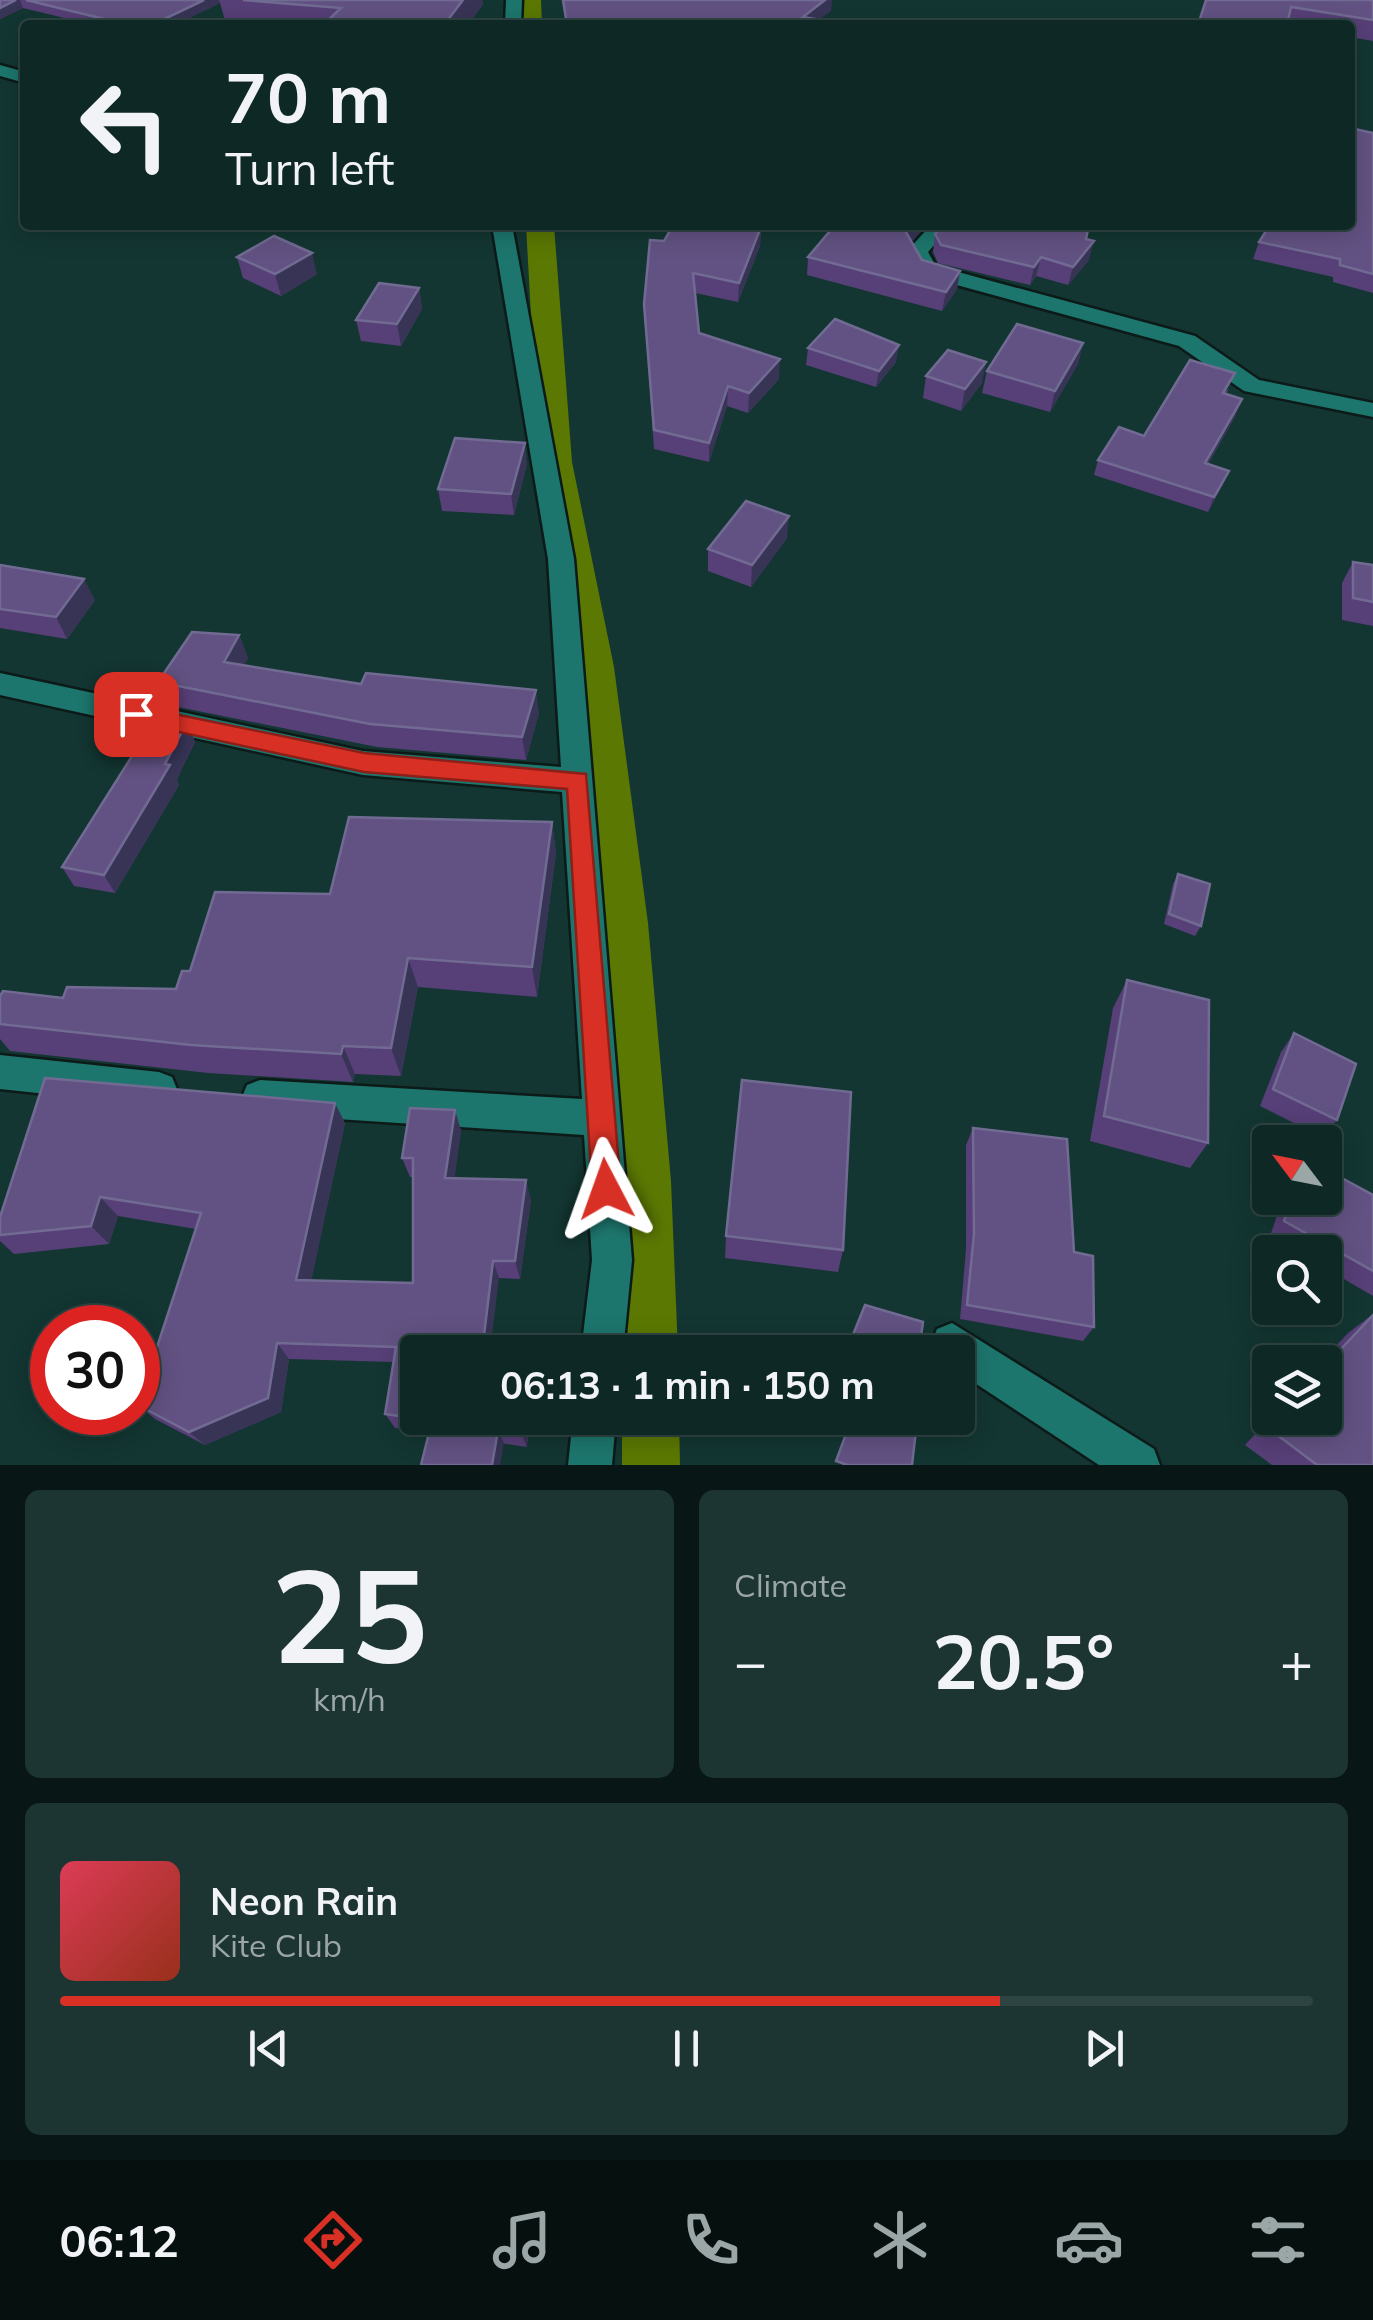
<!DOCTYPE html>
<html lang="en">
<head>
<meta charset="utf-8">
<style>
	:root { --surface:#0e2826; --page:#1c3432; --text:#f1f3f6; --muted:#9ba6a7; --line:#2e4443; --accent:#d93025 }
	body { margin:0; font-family:Mulish,sans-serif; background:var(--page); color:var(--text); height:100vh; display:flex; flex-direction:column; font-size:38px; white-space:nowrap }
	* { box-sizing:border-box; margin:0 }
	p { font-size:32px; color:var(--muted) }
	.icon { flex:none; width:55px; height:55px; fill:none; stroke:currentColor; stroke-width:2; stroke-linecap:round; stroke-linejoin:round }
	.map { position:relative; height:1465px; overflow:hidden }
	.sheet { display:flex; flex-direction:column; gap:25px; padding:25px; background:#081615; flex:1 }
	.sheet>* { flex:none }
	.hud { position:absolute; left:20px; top:20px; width:1335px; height:210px; border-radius:10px; box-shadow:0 5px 25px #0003,0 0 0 2px var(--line); background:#0e2826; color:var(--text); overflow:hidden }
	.needle { width:65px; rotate:302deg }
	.buttons { position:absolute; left:1252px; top:1125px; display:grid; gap:20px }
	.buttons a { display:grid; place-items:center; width:90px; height:90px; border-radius:10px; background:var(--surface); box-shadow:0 5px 25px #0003,0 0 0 2px var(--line); font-size:50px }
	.speed { position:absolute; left:30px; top:1305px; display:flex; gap:20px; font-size:50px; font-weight:700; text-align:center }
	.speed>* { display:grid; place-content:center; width:130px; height:130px; border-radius:50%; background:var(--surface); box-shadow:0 5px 25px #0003,0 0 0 2px var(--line); line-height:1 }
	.speed .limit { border:15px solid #d22; background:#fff; color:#111 }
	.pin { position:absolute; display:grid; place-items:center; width:85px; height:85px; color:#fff; margin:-42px; border-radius:20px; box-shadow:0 5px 15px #0006 }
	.me { position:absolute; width:110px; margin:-55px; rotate:356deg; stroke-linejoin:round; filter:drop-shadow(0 0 8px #0008) }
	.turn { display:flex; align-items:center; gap:35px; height:210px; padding:0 40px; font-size:45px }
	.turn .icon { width:130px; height:130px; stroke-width:2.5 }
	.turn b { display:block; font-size:70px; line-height:85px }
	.big { font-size:75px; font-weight:700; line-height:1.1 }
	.sheet .widget { flex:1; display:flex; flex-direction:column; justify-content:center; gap:15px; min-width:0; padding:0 35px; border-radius:15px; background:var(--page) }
	.sheet .dial { align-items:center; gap:0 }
	.dial b { font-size:130px; line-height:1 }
	.song { display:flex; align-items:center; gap:30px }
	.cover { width:120px; height:120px; border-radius:15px; background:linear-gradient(135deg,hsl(350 70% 55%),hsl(10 70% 35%)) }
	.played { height:10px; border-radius:5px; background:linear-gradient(90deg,var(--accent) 75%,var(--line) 75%) }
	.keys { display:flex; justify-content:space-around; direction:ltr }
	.heat { display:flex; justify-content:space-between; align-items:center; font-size:55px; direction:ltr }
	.sheet .tiles { flex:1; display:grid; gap:25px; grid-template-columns:1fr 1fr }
	.widget:last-child { grid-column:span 2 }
	.trip { position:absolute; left:400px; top:1335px; width:575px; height:100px; border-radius:10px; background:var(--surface); box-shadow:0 5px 25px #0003,0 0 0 2px var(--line); font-weight:700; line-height:100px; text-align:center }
	.dock { display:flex; height:160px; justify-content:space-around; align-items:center; background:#06100f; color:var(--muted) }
	.dock .icon { width:70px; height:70px }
	.dock .on { color:var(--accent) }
	.dock b { font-size:45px; color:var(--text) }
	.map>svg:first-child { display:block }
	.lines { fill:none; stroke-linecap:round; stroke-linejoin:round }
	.canal { fill:#5b7802; fill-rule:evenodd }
	.street-casing { stroke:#0c1a18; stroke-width:5 }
	.street { fill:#1d766d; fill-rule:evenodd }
	.wall { fill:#573f77 }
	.shaded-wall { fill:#373456 }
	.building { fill:#625283; stroke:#716b93; stroke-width:2.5 }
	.route { fill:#d93025; stroke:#8d1f18; stroke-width:2.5 }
</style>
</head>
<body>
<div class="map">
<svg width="1373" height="1465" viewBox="0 0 1373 1465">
	<rect width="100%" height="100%" fill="#133632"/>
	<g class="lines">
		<g class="canal">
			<polygon points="519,0 541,0 542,25 520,25"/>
			<polygon points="526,225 554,225 572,462 614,667 648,923 671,1181 678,1352 622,1352 620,1181 603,923 576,667 539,462"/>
			<polygon points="622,1418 679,1418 680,1465 622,1465"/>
		</g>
		<g class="street-casing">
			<g id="street">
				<polygon points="506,0 522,0 521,25 505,25"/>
				<polygon points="0,65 25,72 25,83 0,76"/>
				<polygon points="492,225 512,225 574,559 632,1260 623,1352 581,1352 592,1260 584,1135 260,1114 247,1109 242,1097 247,1085 260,1080 582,1099 562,792 363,775 0,695 0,673 363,751 561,767 548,559"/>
				<polygon points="931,225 952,225 928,252 936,266 1195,336 1259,380 1373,403 1373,417 1244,391 1179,346 920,275 907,251"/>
				<polygon points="0,1055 159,1072 172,1077 177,1089 172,1101 159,1106 0,1089"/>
				<polygon points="952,1323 1154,1449 1160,1465 1099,1465 958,1372 958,1352 935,1352 931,1344 937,1329"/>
				<polygon points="573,1418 616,1418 612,1465 568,1465"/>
			</g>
		</g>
		<use href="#street" class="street"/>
	</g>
	<g class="wall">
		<polygon points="0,0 482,0 483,4 468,25 226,24 220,3 175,25 93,25 23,8 0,19"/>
		<polygon points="1206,0 1373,0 1373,41 1350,37 1350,25 1198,25"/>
		<polygon points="1373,133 1373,293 1333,282 1333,277 1253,259 1259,242 1350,225"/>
		<polygon points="835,225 927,225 911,242 922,260 960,271 957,289 942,311 807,275 808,257"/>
		<polygon points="761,227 760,246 738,302 695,293 699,333 779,379 748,413 727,406 709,462 654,449 644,304 664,241"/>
		<polygon points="935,234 1086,239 1089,260 1068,285 1036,276 1030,285 938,263 933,252"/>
		<polygon points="237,257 317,274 281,296 243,278"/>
		<polygon points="419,288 422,309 401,346 361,341 356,320"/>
		<polygon points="1083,343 1078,364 1050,412 982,393 987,371"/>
		<polygon points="808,348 896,362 876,387 806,365"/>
		<polygon points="926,376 982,383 961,411 923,398"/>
		<polygon points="1229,389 1226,394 1236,415 1208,464 1229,471 1222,486 1208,512 1094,475 1098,460"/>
		<polygon points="527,464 514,515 442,511 438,489"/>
		<polygon points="787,538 751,587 708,571 708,549"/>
		<polygon points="1353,562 1373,565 1373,626 1342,620 1342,583"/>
		<polygon points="0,565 95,600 67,639 0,628"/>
		<polygon points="239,635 248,658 244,665 539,713 526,760 377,747 168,705 158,682"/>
		<polygon points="187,722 195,742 177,779 179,785 115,893 74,886 62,867 137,749 135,744"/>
		<polygon points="552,822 556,853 537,997 418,987 401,1076 355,1074 353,1082 208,1073 10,1051 0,1039 0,996 63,998 176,989 190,971 330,894"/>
		<polygon points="1178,874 1201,926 1195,936 1164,924 1173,884"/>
		<polygon points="1127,980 1208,1143 1190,1168 1090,1141 1113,1008"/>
		<polygon points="1294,1033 1337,1120 1322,1137 1260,1106 1281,1052"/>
		<polygon points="455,1110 461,1131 454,1178 531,1200 520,1279 499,1278 418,1418 529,1418 527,1447 395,1428 385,1414 393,1362 289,1359 281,1412 205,1445 155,1419 138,1405 196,1229 118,1216 109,1244 14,1254 0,1241 0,1217 345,1123 311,1280 413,1283 413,1177 410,1177 402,1158"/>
		<polygon points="973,1128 1074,1252 1094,1327 1083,1341 960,1319 966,1249 966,1145"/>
		<polygon points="1373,1195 1373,1296 1325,1268 1325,1252 1298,1252 1270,1236 1283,1198"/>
		<polygon points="726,1236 843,1250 838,1272 725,1258"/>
		<polygon points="1373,1314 1373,1465 1272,1465 1245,1445 1270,1418 1325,1418 1325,1362 1321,1362 1348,1333"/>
	</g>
	<g class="shaded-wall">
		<polygon points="16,0 20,0 23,8 0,19 0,8"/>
		<polygon points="204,0 219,0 220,3 175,25 152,25"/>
		<polygon points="463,0 482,0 483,4 468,25 444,25"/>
		<polygon points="825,0 832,0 831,11 812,25 803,17"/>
		<polygon points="913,225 927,225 903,251 906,232"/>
		<polygon points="761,227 760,246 738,302 739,283"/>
		<polygon points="1094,241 1089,260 1068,285 1073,267"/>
		<polygon points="312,253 317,274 281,296 275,274"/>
		<polygon points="1041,257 1036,276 1030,285 1034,267"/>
		<polygon points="960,271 957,289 942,311 946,292"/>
		<polygon points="419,288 422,309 401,346 397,324"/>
		<polygon points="1083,343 1078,364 1050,412 1055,391"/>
		<polygon points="899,345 896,362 876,387 879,371"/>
		<polygon points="780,359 779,379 748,413 749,393"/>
		<polygon points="986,362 982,383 961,411 965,389"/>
		<polygon points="728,386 727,406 709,462 709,443"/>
		<polygon points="1242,399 1236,415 1199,478 1205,463"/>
		<polygon points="525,443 527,464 514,515 511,494"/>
		<polygon points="1229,471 1222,486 1208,512 1214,497"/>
		<polygon points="789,516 787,538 751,587 752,565"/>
		<polygon points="84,579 95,600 67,639 56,617"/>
		<polygon points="239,635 248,658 233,685 224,662"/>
		<polygon points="536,690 539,713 526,760 522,737"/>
		<polygon points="187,722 195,742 177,779 179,785 115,893 104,875"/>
		<polygon points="552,822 556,853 537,997 532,967"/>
		<polygon points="408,958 418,987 401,1076 391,1048"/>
		<polygon points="343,1046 355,1074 353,1082 341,1054"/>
		<polygon points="335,1103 345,1123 308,1297 296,1280"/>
		<polygon points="455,1110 461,1131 452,1197 445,1178"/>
		<polygon points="526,1180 531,1200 520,1279 515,1261"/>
		<polygon points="100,1197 118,1216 109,1244 91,1226"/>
		<polygon points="493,1261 499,1278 490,1352 482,1352"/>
		<polygon points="277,1343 289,1359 281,1412 205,1445 189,1432"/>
		<polygon points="523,1418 529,1418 527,1447 521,1433"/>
		<polygon points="498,1430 504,1443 500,1465 492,1465"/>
	</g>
	<g class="building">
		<polygon points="0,0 16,0 0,8"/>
		<polygon points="26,0 204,0 152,25 129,25"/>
		<polygon points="243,0 463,0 444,25 323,25 341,8"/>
		<polygon points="563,0 825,0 803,17 851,25 567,25"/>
		<polygon points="1206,0 1373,0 1373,20 1291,7 1287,25 1198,25"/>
		<polygon points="1350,128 1373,133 1373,274 1340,265 1340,259 1259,242 1270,225 1350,225"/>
		<polygon points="673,225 754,225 761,227 739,283 693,273 699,333 780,359 749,393 728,386 709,443 654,430 644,304 650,240 664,241"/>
		<polygon points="835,225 913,225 906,232 922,260 960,271 946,292 808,257"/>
		<polygon points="943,225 1089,225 1086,239 1094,241 1073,267 1041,257 1034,267 941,245 935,234"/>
		<polygon points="274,236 312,253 275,274 237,257"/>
		<polygon points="379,283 419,288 397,324 356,320"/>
		<polygon points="835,319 899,345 879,371 808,348"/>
		<polygon points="1017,324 1083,343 1055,391 987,371"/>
		<polygon points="948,350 986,362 965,389 926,376"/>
		<polygon points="1190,360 1235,373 1223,393 1242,399 1205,463 1229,471 1214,497 1098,460 1119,427 1144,436"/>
		<polygon points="455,438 525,443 511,494 438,489"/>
		<polygon points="746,501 789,516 752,565 708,549"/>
		<polygon points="1353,562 1373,565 1373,602 1353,598"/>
		<polygon points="0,565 84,579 56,617 0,609"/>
		<polygon points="192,632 239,635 224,662 291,673 361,684 366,673 536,690 522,737 370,724 158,682"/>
		<polygon points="151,715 187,722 165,764 170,765 104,875 62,867 139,745 135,744"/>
		<polygon points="349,817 552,822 532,967 408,958 391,1048 343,1046 341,1054 191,1045 0,1024 0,996 3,991 63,998 67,987 176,989 182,971 190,971 215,892 330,894"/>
		<polygon points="1178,874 1210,884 1201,926 1169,914"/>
		<polygon points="1127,980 1209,1000 1208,1143 1104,1116"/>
		<polygon points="1294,1033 1356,1064 1337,1120 1273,1089"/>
		<polygon points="45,1078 335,1103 296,1280 413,1283 413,1158 402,1158 410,1108 455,1110 445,1178 526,1180 515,1261 493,1261 482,1352 418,1352 418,1418 523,1418 521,1433 498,1430 492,1465 421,1465 432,1421 385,1414 396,1347 277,1343 268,1398 189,1432 138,1405 201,1213 100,1197 91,1226 0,1235 0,1217"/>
		<polygon points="742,1080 851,1092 843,1250 726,1236"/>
		<polygon points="973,1128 1067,1139 1074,1252 1093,1256 1094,1327 967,1305 974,1234"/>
		<polygon points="1325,1169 1373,1195 1373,1271 1284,1221 1292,1198 1325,1198"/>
		<polygon points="865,1305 923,1322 919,1352 846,1352"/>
		<polygon points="1373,1315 1373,1465 1317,1465 1268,1428 1278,1418 1325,1418 1325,1366"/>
		<polygon points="852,1418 911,1418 911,1420 917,1422 912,1465 847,1465 836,1461"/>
	</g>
	<polygon class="route" points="136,706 364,753 586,774 621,1189 617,1199 606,1203 596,1199 592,1189 567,789 364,772 128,721 125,714"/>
</svg>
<div class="buttons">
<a><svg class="needle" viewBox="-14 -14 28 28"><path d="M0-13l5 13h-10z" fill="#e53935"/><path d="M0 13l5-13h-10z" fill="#9ba6a7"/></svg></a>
<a><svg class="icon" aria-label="search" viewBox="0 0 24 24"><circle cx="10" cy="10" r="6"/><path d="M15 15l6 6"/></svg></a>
<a><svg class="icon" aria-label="layers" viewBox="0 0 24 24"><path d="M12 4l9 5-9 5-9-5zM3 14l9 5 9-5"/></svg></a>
</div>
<div class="speed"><div class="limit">30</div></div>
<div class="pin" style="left:136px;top:714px;background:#d93025"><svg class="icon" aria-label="arrive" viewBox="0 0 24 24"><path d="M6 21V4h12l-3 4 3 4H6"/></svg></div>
<svg class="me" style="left:606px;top:1189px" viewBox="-20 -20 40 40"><path d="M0-17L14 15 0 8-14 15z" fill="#d93025" stroke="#fff" stroke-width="4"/></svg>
<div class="trip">06:13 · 1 min · 150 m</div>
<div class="hud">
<div class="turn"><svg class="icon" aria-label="left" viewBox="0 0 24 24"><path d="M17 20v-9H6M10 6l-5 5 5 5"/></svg><div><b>70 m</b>Turn left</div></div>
</div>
</div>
<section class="sheet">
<div class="tiles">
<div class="widget dial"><b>25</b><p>km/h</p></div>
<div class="widget"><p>Climate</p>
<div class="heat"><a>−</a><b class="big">20.5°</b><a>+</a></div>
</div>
<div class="widget">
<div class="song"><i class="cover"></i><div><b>Neon Rain</b><p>Kite Club</p></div></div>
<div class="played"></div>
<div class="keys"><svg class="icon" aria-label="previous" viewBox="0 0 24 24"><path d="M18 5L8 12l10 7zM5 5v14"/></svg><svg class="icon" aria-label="pause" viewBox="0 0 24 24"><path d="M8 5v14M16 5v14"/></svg><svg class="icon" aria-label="next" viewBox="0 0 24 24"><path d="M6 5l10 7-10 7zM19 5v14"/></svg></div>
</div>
</div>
</section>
<nav class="dock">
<b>06:12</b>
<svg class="icon on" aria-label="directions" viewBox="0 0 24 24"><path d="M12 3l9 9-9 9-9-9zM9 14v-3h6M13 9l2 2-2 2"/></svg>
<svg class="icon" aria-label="music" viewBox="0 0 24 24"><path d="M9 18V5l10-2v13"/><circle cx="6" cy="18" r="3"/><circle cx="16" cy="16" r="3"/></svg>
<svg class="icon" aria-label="phone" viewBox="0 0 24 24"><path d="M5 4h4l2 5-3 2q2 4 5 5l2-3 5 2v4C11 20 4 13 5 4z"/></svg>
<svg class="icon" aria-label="climate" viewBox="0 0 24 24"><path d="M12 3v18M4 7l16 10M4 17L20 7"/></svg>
<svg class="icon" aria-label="car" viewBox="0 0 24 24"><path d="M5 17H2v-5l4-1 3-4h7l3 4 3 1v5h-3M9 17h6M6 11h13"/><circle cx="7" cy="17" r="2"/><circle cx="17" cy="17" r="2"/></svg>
<svg class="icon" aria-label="filters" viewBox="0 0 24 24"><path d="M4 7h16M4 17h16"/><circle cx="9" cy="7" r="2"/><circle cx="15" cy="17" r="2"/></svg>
</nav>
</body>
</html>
